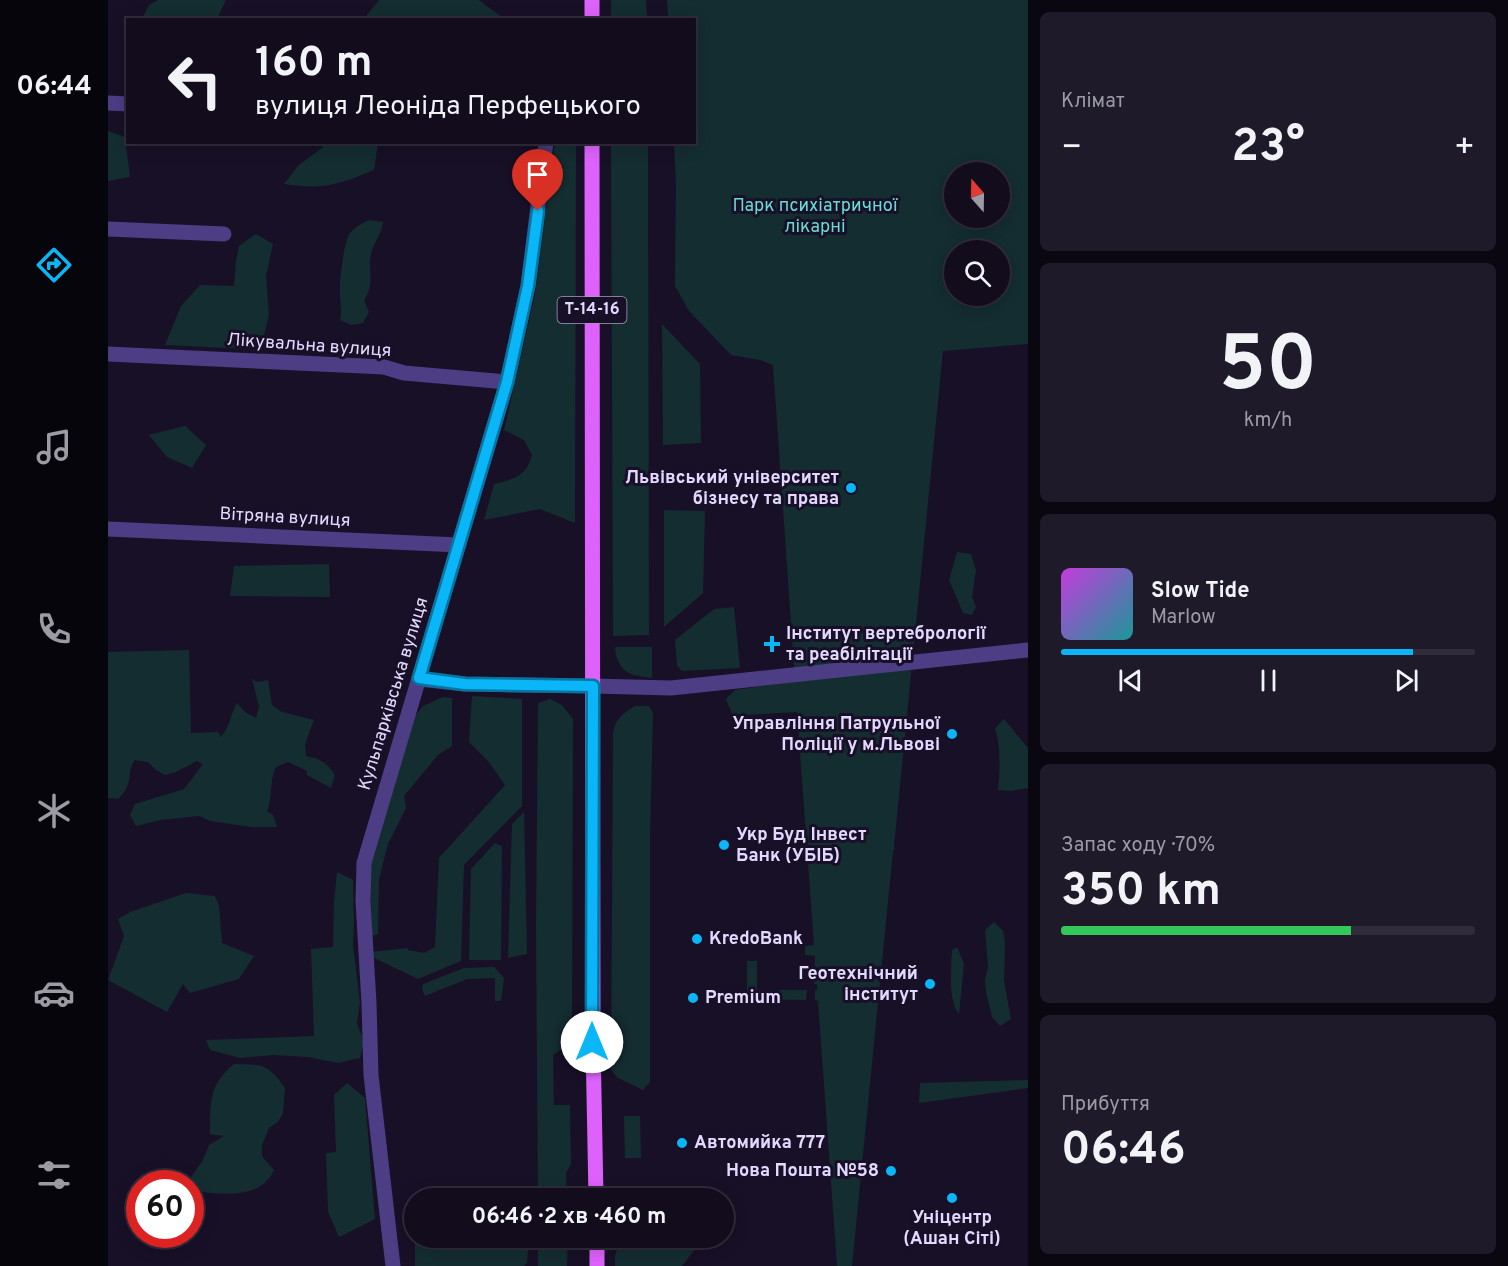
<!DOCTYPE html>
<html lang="uk">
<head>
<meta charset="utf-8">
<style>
	:root { --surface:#120c1d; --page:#1f1a2a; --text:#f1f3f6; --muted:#9c9ba4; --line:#312c3b; --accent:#0ab6f8 }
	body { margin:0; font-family:Overpass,sans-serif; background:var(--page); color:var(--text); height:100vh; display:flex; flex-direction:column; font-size:22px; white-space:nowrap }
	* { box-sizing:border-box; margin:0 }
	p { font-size:20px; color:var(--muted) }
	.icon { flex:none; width:33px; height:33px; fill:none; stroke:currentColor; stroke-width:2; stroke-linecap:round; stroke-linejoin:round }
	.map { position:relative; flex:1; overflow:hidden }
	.drawer { display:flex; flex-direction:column; gap:12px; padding:12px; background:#0a0710; width:480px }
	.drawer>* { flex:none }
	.hud { position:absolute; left:18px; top:18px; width:570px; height:126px; border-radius:0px; box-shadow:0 3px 15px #0003,0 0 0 2px var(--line); background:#120c1d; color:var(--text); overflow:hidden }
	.needle { width:39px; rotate:340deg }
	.fabs { position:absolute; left:836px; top:162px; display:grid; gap:12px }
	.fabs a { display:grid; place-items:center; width:66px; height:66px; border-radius:50%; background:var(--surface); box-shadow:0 3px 15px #0003,0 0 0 2px var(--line); font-size:30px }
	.speed { position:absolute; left:18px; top:1170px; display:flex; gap:12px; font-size:30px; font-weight:700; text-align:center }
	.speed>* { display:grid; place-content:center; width:78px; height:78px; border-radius:50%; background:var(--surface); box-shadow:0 3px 15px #0003,0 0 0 2px var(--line); line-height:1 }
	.speed .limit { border:9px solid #d22; background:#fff; color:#111 }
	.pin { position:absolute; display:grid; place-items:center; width:51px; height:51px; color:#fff; margin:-62px -26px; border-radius:50% 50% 50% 0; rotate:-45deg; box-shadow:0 0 6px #0007 }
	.pin .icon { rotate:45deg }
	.me { position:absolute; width:66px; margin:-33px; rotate:0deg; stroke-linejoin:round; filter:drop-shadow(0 0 4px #0008) }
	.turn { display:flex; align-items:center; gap:21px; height:126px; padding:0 30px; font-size:27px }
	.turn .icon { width:78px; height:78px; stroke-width:2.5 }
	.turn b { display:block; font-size:42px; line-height:51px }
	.big { font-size:45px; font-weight:700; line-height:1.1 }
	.drawer .card { flex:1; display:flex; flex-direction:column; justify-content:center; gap:9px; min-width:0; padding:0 21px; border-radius:9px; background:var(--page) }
	.drawer .dial { align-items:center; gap:0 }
	.dial b { font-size:78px; line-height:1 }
	.song { display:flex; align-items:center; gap:18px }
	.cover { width:72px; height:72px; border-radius:9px; background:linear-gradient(135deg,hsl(290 70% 55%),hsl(180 70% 35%)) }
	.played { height:6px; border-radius:3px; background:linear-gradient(90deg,var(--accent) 85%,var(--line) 85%) }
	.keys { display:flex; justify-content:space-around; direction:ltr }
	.heat { display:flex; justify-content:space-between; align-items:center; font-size:33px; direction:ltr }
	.charge { height:9px; border-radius:4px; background:linear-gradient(90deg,#34c759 70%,var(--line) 0) }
	.trip { position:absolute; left:296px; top:1188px; width:330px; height:60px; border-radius:30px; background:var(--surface); box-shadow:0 3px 15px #0003,0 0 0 2px var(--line); font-weight:700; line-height:60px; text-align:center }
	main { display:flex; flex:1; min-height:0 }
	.tabs { display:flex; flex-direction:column; width:108px; justify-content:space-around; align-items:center; background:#07050c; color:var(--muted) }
	.tabs .icon { width:42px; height:42px }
	.tabs .current { color:var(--accent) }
	.tabs b { font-size:27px; color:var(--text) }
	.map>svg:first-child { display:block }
	.green { fill:#142d31; fill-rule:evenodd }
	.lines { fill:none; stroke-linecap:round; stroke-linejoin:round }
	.minor { stroke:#4c3d85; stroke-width:15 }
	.tertiary { stroke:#4c3d85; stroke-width:15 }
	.primary { stroke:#dd62fb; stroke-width:15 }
	.route-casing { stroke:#0676a1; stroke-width:15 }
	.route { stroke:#0ab6f8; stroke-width:10 }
	.poi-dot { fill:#0ab6f8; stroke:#181027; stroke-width:2 }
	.labels { text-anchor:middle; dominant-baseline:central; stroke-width:6; stroke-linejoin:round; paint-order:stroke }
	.shield { fill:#181027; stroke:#a69cbe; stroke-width:1.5 }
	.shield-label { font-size:16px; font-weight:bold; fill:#e3d8fe }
	.park-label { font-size:18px; fill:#65ddd4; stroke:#181027 }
	.street-label { font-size:18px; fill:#e3d8fe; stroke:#181027 }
	.poi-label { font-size:18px; font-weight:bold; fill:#e3d8fe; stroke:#181027; text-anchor:start }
</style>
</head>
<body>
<main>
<nav class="tabs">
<b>06:44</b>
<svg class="icon current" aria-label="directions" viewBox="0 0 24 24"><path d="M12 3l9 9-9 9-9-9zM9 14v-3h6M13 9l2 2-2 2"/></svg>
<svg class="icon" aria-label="music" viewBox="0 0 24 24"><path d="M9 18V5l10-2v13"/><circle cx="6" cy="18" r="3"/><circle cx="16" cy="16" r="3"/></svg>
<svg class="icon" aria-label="phone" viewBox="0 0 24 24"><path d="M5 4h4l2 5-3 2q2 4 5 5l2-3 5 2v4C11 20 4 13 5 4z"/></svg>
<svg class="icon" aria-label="climate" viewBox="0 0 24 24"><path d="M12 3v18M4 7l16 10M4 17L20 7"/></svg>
<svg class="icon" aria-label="car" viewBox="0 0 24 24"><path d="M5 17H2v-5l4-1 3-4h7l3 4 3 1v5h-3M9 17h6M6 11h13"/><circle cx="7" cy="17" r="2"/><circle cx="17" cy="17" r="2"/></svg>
<svg class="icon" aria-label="filters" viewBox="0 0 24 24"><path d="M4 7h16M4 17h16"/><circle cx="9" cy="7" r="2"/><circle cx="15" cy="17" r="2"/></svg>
</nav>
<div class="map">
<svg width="920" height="1266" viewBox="0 0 920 1266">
	<rect width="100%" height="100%" fill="#181027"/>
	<g class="green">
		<polygon points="50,0 118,0 110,17 99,20 34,19 41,5"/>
		<polygon points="271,0 371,0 396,19 259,19 259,15"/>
		<polygon points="503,0 538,0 539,19 503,19"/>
		<path d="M559,0H920V344L835,351L786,846L787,848L785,851L744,1266H729L710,1001L707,1000V990H709V984H706L707,956L697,955V946L706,945L689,712L638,715L624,714L618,699L627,690L687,681L665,365L652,360L623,355L581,311L567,286L568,184L566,143L586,142V20L560,19ZM846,172H891V218H846ZM846,250H891V296H846Z"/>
		<polygon points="0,131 17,137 22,177 0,181"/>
		<path d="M216,143H270L266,170C230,185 215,190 176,184L191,165L215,147Z"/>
		<path d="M450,143H468L467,523L432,509L376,520L386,484C406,479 418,477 424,455L416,440L396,430L427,294L446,148Z"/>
		<polygon points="503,143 540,143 541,635 505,636"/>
		<path d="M261,220L275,222C273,235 266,242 263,254C259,272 268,282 256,300L261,312L255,323L243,325L232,320C234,312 233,306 232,297C231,284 235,244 242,233C247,227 254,223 261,220Z"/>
		<polygon points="148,234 165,244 158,276 161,315 156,335 142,349 57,345 73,306 92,285 126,286 128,261 131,246"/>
		<polygon points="554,324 592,364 593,443 555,445"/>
		<polygon points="77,426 98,445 84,468 59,457 41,435"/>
		<polygon points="556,510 597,511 595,593 556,627"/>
		<polygon points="849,552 863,554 868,570 864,597 868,607 864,615 855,613 841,580"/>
		<polygon points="221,564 222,597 122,596 126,566"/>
		<polygon points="626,607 632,668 574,671 569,666 567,640 606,609"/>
		<path d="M507,647H544V678C522,676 509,672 507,647Z"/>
		<path d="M81,650L83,733L110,732L113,737C122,726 122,715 129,703L137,712L148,718L151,706L144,679L149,682L160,680L164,705L174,712L206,720L197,744L198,756C212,759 219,762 227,775L223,788L199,775V771L180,762L168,767C161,781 165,797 159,811L165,815L169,827H144L102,821L91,816L53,820L28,826L22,815L27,804L76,789L95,764L89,761L68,772L57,775L48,770L40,762L27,760C17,773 28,782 10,799L0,798V652Z"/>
		<polygon points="364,696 414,699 414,806 356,865 353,961 310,979 262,956 262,952 300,948 300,950 316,953 327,947 331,858 397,785 380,761 361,742"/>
		<polygon points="335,697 344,698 344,746 330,755 296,796 298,808 280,844 271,879 270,934 264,936 262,870 307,716 315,706"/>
		<polygon points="442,699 454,705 465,719 464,1042 445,1055 446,1105 462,1105 463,1164 458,1173 459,1198 430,1198 428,928 430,703"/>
		<path d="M527,706H541L545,713L542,833V1082L535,1090L510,1078L503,1070L505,734C506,720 515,713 527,706Z"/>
		<path d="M896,719L920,748V788L902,791L890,790C892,770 893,747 887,728Z"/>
		<polygon points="416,812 419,954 400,958 404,824"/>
		<polygon points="387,843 394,846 393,960 361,960 363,869"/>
		<polygon points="229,872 245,880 246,922 245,945 252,1002 249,1023 256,1042 252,1058 230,1063 200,1057 165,1055 132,1058 102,1050 98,1040 206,1036 203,949 225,947 226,901"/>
		<polygon points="78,893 107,896 111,906 114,943 146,956 131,979 82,993 75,984 59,1012 0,980 16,936 10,919 22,912"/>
		<polygon points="886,922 895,931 897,943 896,981 903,1019 892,1026 884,1017 878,992 877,980 880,967 877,930"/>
		<path d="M849,947L856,964L851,1014C840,1001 843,968 844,950Z"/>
		<polygon points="639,961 649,961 649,990 699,990 698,1000 639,999"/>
		<polygon points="386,967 396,978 393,1001 387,1001 387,978 359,979 317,996 314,989 315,984 356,968"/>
		<path d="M126,1064C156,1065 159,1063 177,1088L175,1113L170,1122L161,1128L154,1145V1156L166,1170C151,1202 112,1193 83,1191L82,1184L79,1183L95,1160L101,1145L116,1136L102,1134C102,1103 101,1084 126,1064Z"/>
		<polygon points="920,1080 920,1088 811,1103 812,1083"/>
		<polygon points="239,1083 257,1098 267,1219 231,1237 220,1212 218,1153 228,1152 226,1095"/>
		<polygon points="516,1116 532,1116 533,1158 517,1158"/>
		<polygon points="314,1238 421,1238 419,1263 416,1266 307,1266 307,1240"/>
		<polygon points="430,1238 460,1238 459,1266 430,1266"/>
		<polygon points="513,1238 594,1238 590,1245 574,1266 507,1266 507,1256"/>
	</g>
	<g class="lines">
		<g class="minor">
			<polyline points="0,103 20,104"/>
			<polyline points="0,229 116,234"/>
			<polyline points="0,354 276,367 296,373 399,382"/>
			<polyline points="485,686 563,688 920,650"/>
		</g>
		<g class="tertiary">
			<polyline points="0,529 351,545"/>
			<polyline points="311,679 357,684 485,686"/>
			<polyline points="285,1266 263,1075 261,1003 255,901 256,863 399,382 420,286 438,142"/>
		</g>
		<g class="primary">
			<polyline points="484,20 484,0"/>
			<polyline points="484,142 485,1042 488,1198"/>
			<polyline points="489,1238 489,1266"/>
		</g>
	</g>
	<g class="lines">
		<g class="route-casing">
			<polyline id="route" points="430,211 420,286 399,382 311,678 357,684 485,686 484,1042"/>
		</g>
		<use href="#route" class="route"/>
	</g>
	<g class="poi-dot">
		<circle cx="743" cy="488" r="6"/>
		<path d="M661 635h6v6h6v6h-6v6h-6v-6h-6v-6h6z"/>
		<circle cx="844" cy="734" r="6"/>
		<circle cx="616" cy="845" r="6"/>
		<circle cx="589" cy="939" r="6"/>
		<circle cx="822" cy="984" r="6"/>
		<circle cx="585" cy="998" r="6"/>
		<circle cx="574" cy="1143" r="6"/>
		<circle cx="783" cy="1171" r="6"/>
		<circle cx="844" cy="1198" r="6"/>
	</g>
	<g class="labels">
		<rect class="shield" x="449.5" y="297" width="69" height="26" rx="4.5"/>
		<g class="shield-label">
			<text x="484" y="310">Т-14-16</text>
		</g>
		<g class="park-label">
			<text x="707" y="206">Парк психіатричної<tspan x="707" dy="21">лікарні</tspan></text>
		</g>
		<g class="street-label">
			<text transform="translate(201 346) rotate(4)">Лікувальна вулиця</text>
			<text transform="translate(177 518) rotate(3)">Вітряна вулиця</text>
			<text transform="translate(286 694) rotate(-73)">Кульпарківська вулиця</text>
		</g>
		<g class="poi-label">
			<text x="731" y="478" text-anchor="end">Львівський університет<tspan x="731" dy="21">бізнесу та права</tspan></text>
			<text x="678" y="634">Інститут вертебрології<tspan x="678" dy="21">та реабілітації</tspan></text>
			<text x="832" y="724" text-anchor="end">Управління Патрульної<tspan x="832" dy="21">Поліції у м.Львові</tspan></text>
			<text x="628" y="835">Укр Буд Інвест<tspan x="628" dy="21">Банк (УБІБ)</tspan></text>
			<text x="601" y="939">KredoBank</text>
			<text x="810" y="974" text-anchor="end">Геотехнічний<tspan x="810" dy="21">інститут</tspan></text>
			<text x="597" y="998">Premium</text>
			<text x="586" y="1143">Автомийка 777</text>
			<text x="771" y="1171" text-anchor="end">Нова Пошта №58</text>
			<text x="844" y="1218" text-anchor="middle">Уніцентр<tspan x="844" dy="21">(Ашан Сіті)</tspan></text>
		</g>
	</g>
</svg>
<div class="fabs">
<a><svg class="needle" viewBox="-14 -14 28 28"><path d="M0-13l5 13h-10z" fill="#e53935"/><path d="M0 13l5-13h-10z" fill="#9c9ba4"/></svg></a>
<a><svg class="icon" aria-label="search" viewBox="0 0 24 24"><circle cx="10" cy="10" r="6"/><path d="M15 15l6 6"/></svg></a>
</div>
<div class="speed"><div class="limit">60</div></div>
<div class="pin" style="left:430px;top:211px;background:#d93025"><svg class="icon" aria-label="arrive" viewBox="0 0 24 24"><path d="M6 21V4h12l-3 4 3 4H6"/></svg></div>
<svg class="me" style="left:484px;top:1042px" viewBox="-20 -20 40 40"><circle r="19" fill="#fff"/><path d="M0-13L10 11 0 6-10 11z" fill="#0ab6f8"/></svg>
<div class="trip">06:46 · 2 хв · 460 m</div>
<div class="hud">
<div class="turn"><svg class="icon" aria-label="left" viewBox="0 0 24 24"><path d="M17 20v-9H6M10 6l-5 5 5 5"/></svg><div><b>160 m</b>вулиця Леоніда Перфецького</div></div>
</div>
</div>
<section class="drawer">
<div class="card"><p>Клімат</p>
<div class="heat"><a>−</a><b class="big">23°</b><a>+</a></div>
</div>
<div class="card dial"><b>50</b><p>km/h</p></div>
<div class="card">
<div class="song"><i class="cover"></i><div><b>Slow Tide</b><p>Marlow</p></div></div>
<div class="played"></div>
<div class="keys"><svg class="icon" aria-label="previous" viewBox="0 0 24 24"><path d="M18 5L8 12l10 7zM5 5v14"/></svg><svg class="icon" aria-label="pause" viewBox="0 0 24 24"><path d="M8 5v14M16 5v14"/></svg><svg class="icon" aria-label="next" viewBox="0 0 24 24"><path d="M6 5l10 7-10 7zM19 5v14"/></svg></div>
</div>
<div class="card"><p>Запас ходу · 70%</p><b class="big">350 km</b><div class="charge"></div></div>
<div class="card"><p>Прибуття</p><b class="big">06:46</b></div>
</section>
</main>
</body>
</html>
